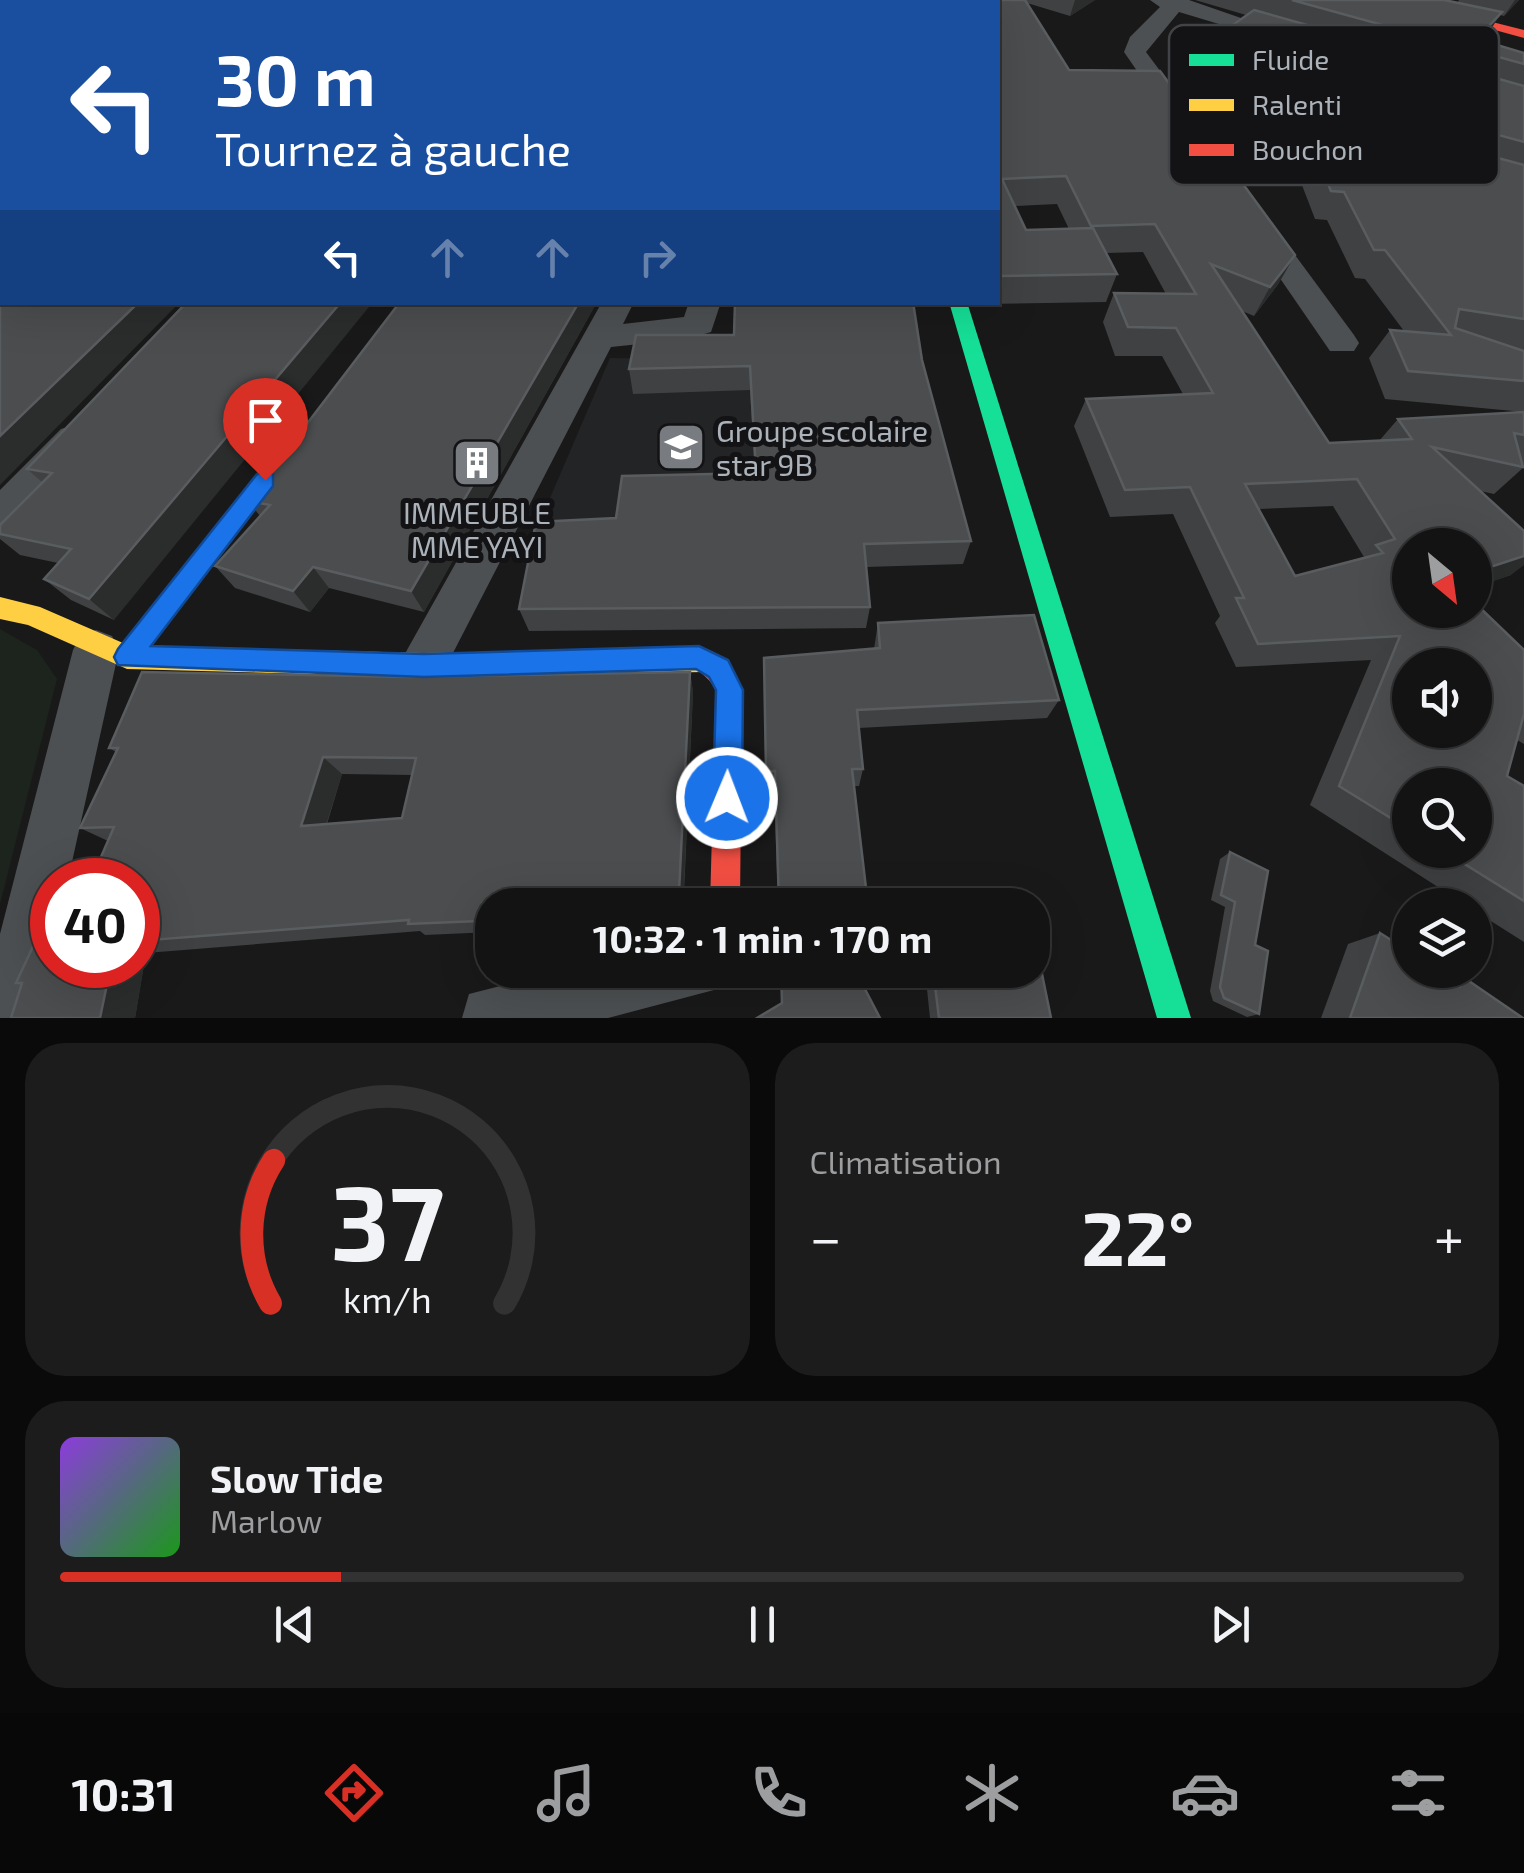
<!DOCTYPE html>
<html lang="fr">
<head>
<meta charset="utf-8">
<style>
	:root { --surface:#131313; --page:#1c1c1c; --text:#f1f3f6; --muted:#9d9ea0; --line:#323233; --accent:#d93025 }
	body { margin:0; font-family:"Exo 2",sans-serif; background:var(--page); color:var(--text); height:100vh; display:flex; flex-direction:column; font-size:38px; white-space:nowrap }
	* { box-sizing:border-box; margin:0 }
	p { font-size:32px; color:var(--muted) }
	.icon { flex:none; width:55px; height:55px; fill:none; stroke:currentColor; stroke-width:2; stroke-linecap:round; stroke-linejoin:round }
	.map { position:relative; height:1018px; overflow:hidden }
	.sheet { display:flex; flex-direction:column; gap:25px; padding:25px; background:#0a0a0a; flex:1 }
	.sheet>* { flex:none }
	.banner { position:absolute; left:0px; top:0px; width:1000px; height:305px; box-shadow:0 10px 40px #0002,0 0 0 2px var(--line); background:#1a4fa0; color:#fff; overflow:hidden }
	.needle { width:65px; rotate:151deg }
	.fabs { position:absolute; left:1392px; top:528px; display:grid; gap:20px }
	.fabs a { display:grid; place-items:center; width:100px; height:100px; border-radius:50%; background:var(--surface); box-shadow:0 10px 40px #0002,0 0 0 2px var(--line); font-size:50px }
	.speed { position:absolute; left:30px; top:858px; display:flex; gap:20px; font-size:50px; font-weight:700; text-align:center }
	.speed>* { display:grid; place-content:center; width:130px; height:130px; border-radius:50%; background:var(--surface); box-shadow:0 10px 40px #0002,0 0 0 2px var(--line); line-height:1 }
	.speed .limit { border:15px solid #d22; background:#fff; color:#111 }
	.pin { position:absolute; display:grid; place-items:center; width:85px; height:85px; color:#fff; margin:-102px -42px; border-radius:50% 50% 50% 0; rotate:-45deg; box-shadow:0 0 10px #0007 }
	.pin .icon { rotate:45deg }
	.me { position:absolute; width:110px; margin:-55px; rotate:1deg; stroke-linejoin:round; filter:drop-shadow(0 0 8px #0008) }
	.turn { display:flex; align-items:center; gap:35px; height:210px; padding:0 50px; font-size:45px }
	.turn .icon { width:130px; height:130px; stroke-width:2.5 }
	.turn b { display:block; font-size:70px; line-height:85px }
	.lanes { display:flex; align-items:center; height:95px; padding:0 50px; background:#0003; justify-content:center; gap:50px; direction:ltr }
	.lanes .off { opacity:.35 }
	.big { font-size:75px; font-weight:700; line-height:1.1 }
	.sheet .card { flex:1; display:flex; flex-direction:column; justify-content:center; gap:15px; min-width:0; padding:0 35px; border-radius:40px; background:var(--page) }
	.sheet .dial { align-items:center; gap:0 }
	.dial svg { height:260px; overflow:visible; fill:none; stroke:var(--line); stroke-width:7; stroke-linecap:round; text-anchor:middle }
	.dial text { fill:var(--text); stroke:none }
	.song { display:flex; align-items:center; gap:30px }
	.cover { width:120px; height:120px; border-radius:15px; background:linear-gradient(135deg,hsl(270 70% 55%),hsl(120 70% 35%)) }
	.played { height:10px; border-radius:5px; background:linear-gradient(90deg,var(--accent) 20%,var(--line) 20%) }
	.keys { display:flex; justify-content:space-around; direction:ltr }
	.heat { display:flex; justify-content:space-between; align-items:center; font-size:55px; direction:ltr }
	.sheet .tiles { flex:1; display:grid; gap:25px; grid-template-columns:1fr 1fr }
	.card:last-child { grid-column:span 2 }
	.trip { position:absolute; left:475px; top:888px; width:575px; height:100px; border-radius:40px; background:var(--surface); box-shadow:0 10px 40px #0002,0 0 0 2px var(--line); font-weight:700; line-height:100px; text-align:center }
	.tab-bar { display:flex; height:160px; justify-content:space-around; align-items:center; background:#080808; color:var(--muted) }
	.tab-bar .icon { width:70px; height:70px }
	.tab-bar .on { color:var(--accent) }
	.tab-bar b { font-size:45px; color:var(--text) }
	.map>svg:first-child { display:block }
	.built { fill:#232426 }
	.green { fill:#1d231d }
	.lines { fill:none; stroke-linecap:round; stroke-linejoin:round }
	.street { fill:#4d5052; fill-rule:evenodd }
	.fast { fill:#16e098; fill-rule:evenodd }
	.slow { fill:#ffcf43; fill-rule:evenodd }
	.jam { fill:#f24e42; fill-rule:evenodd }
	.wall { fill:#3f4142; fill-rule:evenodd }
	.shaded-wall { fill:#2b2c2c }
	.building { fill:#4b4d4f; stroke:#5a5d5f; stroke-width:2.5; fill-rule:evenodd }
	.route { fill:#1a73e8; stroke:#114b97; stroke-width:2.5 }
	.labels { text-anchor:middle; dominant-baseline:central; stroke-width:10; stroke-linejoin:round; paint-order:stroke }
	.poi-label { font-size:30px; fill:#abb2b9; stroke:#131315; text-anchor:start }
	.key { fill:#131315; stroke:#414346; stroke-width:2.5 }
	.key-label { font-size:28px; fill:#abb2b9 }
</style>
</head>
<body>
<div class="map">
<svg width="1524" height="1018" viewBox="0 0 1524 1018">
	<rect width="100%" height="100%" fill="#191919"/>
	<polygon class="built" points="610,358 779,360 801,535 529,547"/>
	<polygon class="green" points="0,629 37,650 57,679 0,904"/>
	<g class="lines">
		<g class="street">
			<polygon points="856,0 876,0 877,2 857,2"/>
			<polygon points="1150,0 1189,0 1296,37 1285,44 1179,12 1146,52 1193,115 1180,123 1171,120 1124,52 1130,37 1160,7"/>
			<polygon points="1207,145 1353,149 1366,157 1353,165 1198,159 1194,153"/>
			<polygon points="2,198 2,216 0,217 0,199"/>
			<polygon points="1257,214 1267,217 1354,335 1359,343 1354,351 1330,351 1242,223"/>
			<polygon points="602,302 634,302 623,324 684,317 689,302 721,302 711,332 687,339 611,347 439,680 423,686 407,680 400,665 407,650"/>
			<polygon points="74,425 87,429 93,439 87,449 14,527 0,532 0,490 61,429"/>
			<polygon points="96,630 112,636 119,650 68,880 52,880 52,950 38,1018 0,1018 0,934 73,650 80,636"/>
			<polygon points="562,970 723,970 714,990 608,1018 462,1018 469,994"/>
		</g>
		<polygon class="fast" points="949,302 967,302 1191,1018 1157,1018"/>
		<polygon class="slow" points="293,435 300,437 304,443 300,449 150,646 423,653 704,648 713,652 717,660 713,668 704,672 423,677 127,669 28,625 0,619 0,597 40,607 123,643 286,437"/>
		<g class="jam">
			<polygon points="1385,0 1405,0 1524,30 1524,38"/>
			<path d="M704,648L728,661L742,690L740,905H710L716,690C710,677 697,673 691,660L695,652Z"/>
		</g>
	</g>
	<g class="wall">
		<path d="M911,0H1095L1070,16L1027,3L1069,70L1279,283L1254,316L1242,311L1329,443L1379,441L1398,419L1524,412L1385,399L1369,358L1390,330L1404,331L1365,279L1355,278L1327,220L1315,219L1295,167L1308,144L1266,143L1223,87L1210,83L1200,67L1210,41L1246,15L1195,0H1444L1457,3L1459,0H1519L1504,16L1500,15L1482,41L1524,53V467L1494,494L1480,491L1511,575L1475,587V545H1410L1524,650V744L1517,740L1507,776L1524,786V942L1475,911V905H1466L1310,805L1371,660L1236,667L1215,623L1220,616L1173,514L1110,517L1074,426L1086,399L1183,394L1162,356H1115L1103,322L1114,293L1166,294L1143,252L1106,253L1117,274L1106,302L985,304L984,302H998V2H912ZM1057,204L1069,229L1026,230L1014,206ZM1333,506L1364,557L1295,576L1259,509ZM1410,785L1475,850H1410Z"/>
		<polygon points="187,302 114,620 71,600 44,579 58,563 20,555 0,539 0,525 42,482 27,469"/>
		<polygon points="400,302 597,302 424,612 329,588 310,612 235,588 215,566 260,516 248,501"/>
		<polygon points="735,302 925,302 913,303 922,360 971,541 963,564 866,567 870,607 866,628 529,631 519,609 616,518 755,473 750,390 633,394 629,369 734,335"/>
		<polygon points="878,623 1059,700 1047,718 859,728 863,769 859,786 854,786 868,905 778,905 774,788 766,788 764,658 874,649"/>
		<path d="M142,672L409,677L690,672L693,692L684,893L711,896L712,905H492V932L425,935L420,931L146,953L135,1018H11L22,984L16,983L42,927L52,926V965H138V880H91L108,841L80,828L116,752L109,748ZM342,774L412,775L402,818L327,824Z"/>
		<polygon points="1230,852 1255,945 1259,1014 1247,1017 1213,1001 1210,991 1225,907 1211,900 1220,859"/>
		<polygon points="1380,933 1452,980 1463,977 1523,1018 1321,1018 1348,944"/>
		<polygon points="925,970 1032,970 1051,1018 930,1018"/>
	</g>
	<g class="shaded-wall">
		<polygon points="1075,0 1095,0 1070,16"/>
		<polygon points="1515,0 1519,0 1504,16"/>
		<polygon points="1502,12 1486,37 1474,50 1477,39"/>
		<polygon points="2,168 2,195 0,192 0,169"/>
		<polygon points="1295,255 1279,283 1254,316 1270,287"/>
		<polygon points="139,302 180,302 0,485 0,436"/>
		<polygon points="341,302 373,302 114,620 89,599"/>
		<polygon points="579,302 597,302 424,612 411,591"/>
		<polygon points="1524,556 1524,565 1511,575 1475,587 1475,572"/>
		<polygon points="313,567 329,588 310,612 293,591"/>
		<polygon points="690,672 693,692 683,905 679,892"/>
		<polygon points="323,757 342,774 321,841 301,826"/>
		<polygon points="482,903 492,912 492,932 479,921"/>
		<polygon points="138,950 146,953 135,1018 100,1018 111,965 138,965"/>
	</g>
	<g class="building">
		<polygon points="0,0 844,0 845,2 2,2 2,168 0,169"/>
		<path d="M920,0H1025L1069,70L1160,71L1295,255L1270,287L1211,264L1329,443L1412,439L1398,419L1524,412V435L1514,433L1523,467L1432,447L1524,531V556L1475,572V545H1410V610H1475V603L1524,650V714L1507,776L1524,786V901L1442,850H1475V785H1410V830L1339,786L1400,636L1258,644L1236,598H1244L1190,487L1125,490L1086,399L1213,393L1176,328L1128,327L1114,293L1196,294L1155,224L1091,226L1066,176L1002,179L1026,230L1093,228L1117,274L998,276V2H921ZM1357,479L1395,539L1376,545L1383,553L1295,576L1245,484ZM1410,665H1475V730H1410Z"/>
		<polygon points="1292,0 1444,0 1502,12 1477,39 1524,53 1524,64"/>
		<polygon points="1254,10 1524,86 1524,142 1444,120 1279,116 1234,61 1221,57 1210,41"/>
		<polygon points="1310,140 1443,143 1524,165 1524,319 1459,309 1455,328 1524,351 1524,381 1408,371 1390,330 1451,335 1385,250 1374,250 1344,192 1331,191"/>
		<polygon points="2,218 2,302 139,302 0,436 0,220"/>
		<polygon points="187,302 341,302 89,599 44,579 71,549 0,534 0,525 52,473 27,469"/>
		<polygon points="400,302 579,302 411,591 313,567 293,591 215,566 270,505 248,501"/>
		<polygon points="735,302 913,302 922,360 971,541 864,544 870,607 519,609 536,522 616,518 622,476 756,473 750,366 629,369 636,335 734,335"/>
		<polygon points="1034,615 1059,700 857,710 863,769 852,769 868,905 779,905 775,771 766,772 764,658 880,648 878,623"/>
		<path d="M142,672L409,677L690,672L679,892L711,896V905H626V900L482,903L479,921L408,924L409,920L138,941V880H91L114,827L80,828L118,748H109ZM323,757L416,758L402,818L301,826Z"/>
		<polygon points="1230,852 1268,871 1255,945 1268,951 1259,1014 1224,998 1220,987 1235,902 1221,895"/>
		<polygon points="1032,925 1051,1018 939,1018 933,970 1032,970"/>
		<polygon points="52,926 52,965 111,965 100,1018 11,1018 22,983 16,983 42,927"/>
		<polygon points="1380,933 1410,952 1410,970 1436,970 1460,986 1463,977 1523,1018 1350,1018"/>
		<polygon points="781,970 855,970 880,1018 757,1018 782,1003"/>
	</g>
	<polygon class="route" points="265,471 273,474 273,486 151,646 424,654 699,646 728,660 743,690 742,798 737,808 727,812 717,808 713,798 716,690 709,677 696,669 424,677 118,665 114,657 118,649 257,474"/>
	<defs>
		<g id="school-square" transform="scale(2.5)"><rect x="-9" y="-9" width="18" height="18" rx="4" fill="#787c81" stroke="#131315"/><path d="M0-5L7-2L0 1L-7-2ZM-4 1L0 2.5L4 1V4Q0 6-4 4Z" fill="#fff"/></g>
		<g id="building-square" transform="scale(2.5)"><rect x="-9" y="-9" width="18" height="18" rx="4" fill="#787c81" stroke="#131315"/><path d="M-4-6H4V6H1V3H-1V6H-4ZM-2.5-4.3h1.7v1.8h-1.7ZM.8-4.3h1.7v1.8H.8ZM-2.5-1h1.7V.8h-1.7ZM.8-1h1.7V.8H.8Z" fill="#fff"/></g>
	</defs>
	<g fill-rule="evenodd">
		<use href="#school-square" x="681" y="447"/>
		<use href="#building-square" x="477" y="463"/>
	</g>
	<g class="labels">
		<g class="poi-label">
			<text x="716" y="430">Groupe scolaire<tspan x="716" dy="34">star 9B</tspan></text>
			<text x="477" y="512" text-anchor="middle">IMMEUBLE<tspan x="477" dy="34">MME YAYI</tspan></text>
		</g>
	</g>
	<rect x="1169" y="25" width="330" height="160" rx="15" class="key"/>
	<rect x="1189" y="54" width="45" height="12" fill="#16e098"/>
	<rect x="1189" y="99" width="45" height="12" fill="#ffcf43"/>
	<rect x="1189" y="144" width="45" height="12" fill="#f24e42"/>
	<g class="key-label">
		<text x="1252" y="70">Fluide</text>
		<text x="1252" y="115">Ralenti</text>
		<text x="1252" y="160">Bouchon</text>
	</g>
</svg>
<div class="fabs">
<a><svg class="needle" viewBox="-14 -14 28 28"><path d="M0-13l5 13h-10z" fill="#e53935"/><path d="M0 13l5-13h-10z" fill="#9d9ea0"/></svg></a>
<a><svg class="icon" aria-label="sound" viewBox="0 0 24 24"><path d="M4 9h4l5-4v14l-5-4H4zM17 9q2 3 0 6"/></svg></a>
<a><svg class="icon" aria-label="search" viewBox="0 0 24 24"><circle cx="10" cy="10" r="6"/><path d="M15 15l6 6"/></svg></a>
<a><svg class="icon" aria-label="layers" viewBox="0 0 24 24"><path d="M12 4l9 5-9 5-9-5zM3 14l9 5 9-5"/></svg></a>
</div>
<div class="speed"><div class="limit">40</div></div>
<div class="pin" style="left:265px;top:480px;background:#d93025"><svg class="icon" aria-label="arrive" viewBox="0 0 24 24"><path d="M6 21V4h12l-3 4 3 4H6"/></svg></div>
<svg class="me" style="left:727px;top:798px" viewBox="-20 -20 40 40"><circle r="17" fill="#1a73e8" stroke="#fff" stroke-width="3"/><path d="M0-11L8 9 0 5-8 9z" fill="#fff"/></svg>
<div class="trip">10:32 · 1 min · 170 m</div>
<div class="banner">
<div class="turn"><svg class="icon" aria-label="left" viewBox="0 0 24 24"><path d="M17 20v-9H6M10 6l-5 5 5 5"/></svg><div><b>30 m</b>Tournez à gauche</div></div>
<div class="lanes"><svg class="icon" aria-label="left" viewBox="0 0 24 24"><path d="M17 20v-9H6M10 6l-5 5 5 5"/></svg><svg class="icon off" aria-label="ahead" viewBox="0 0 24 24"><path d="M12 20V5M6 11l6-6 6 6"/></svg><svg class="icon off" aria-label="ahead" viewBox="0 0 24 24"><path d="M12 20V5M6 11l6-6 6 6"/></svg><svg class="icon off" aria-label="right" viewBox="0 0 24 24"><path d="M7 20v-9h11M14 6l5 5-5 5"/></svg></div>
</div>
</div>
<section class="sheet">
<div class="tiles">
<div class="card dial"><svg viewBox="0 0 100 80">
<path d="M14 69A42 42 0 1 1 86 69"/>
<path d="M14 69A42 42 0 0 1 15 25" stroke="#d93025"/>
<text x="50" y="56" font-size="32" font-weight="700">37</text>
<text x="50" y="72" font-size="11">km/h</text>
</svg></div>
<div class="card"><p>Climatisation</p>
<div class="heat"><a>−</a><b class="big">22°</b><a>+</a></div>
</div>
<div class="card">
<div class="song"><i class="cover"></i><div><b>Slow Tide</b><p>Marlow</p></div></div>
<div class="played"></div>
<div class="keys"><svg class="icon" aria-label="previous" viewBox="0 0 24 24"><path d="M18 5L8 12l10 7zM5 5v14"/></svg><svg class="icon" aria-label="pause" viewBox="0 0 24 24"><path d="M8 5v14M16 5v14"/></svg><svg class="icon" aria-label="next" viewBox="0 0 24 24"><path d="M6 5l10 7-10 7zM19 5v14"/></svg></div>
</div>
</div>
</section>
<nav class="tab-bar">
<b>10:31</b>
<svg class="icon on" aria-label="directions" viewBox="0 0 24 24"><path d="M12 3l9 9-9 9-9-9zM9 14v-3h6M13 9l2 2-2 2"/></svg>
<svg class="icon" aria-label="music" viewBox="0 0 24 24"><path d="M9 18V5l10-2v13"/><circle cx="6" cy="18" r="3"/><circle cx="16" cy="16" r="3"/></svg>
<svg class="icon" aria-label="phone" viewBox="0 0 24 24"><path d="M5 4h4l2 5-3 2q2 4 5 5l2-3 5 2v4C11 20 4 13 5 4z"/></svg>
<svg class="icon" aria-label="climate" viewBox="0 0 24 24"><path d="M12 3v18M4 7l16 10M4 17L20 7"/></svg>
<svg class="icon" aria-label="car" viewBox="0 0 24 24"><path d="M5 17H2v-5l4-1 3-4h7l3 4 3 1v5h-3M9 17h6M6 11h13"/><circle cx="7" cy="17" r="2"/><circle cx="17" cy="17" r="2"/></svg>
<svg class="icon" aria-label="filters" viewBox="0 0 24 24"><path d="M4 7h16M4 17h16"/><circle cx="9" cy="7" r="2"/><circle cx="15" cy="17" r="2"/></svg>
</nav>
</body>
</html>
